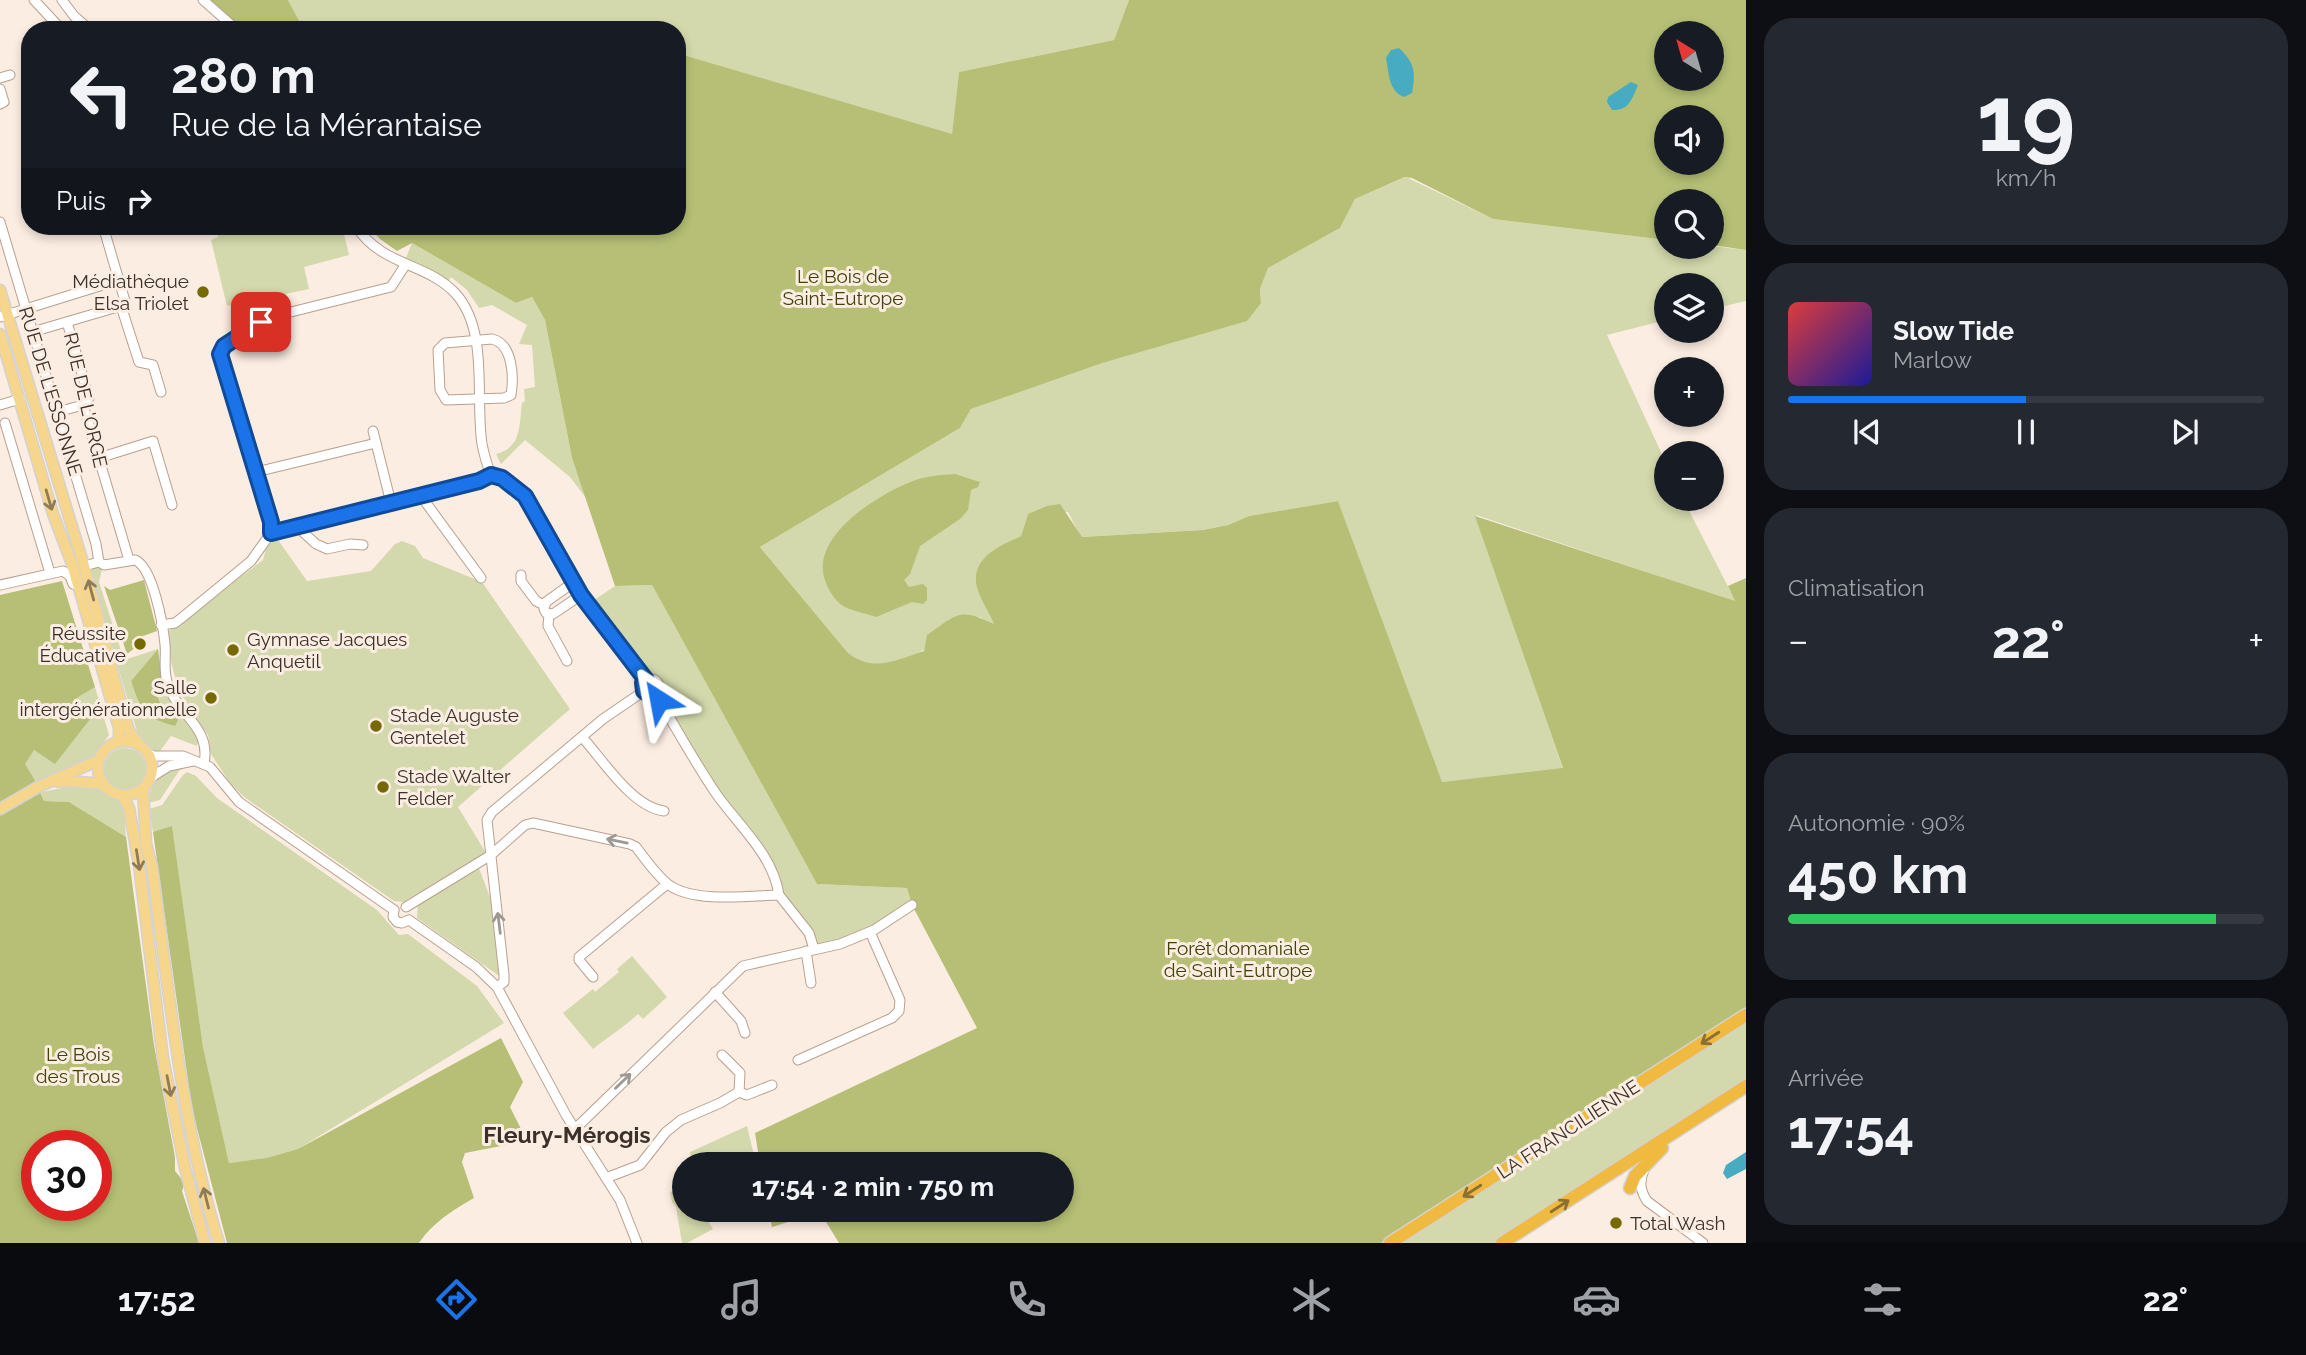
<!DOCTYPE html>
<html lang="fr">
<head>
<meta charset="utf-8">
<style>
	:root { --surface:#171b24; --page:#242831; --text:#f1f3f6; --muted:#9ea1a6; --line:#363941; --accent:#1a73e8 }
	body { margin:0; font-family:Raleway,sans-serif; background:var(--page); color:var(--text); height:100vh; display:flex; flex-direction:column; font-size:26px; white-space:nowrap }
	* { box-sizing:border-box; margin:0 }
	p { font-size:23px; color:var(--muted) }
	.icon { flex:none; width:38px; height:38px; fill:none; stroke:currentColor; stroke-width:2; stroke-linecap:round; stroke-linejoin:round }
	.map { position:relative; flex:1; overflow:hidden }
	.side { display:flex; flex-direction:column; gap:18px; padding:18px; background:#0d0f14; width:560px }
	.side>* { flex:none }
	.guide { position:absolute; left:21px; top:21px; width:665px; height:214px; border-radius:28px; box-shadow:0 4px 10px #0003; background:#171b24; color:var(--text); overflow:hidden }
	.needle { width:46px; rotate:323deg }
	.buttons { position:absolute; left:1654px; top:21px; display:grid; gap:14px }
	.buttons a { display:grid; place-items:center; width:70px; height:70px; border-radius:50%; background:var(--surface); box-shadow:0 4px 10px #0003; font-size:35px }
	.speed { position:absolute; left:21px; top:1130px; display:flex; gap:14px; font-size:35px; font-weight:700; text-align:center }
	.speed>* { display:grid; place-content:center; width:91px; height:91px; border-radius:50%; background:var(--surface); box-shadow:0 4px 10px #0003; line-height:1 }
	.speed .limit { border:10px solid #d22; background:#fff; color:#111 }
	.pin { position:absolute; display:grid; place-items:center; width:60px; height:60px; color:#fff; margin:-30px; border-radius:14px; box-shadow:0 4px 10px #0006 }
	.me { position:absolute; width:77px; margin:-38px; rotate:326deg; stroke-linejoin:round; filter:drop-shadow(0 0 5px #0008) }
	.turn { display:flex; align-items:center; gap:24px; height:147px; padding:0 35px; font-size:32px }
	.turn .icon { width:91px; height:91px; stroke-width:2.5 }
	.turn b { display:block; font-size:49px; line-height:60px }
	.then { display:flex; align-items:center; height:66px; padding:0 35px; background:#0003; gap:14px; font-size:26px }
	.big { font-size:52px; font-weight:700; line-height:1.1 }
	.side .tile { flex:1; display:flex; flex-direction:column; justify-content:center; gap:10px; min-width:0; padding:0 24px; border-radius:28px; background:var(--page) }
	.side .dial { align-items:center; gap:0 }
	.dial b { font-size:91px; line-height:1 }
	.song { display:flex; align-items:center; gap:21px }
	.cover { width:84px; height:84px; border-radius:10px; background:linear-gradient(135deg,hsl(0 70% 55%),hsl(240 70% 35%)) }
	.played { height:7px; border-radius:4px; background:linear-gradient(90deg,var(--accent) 50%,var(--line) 50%) }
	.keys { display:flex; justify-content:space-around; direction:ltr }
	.heat { display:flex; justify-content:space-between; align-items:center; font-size:38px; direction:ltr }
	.charge { height:10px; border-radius:5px; background:linear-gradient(90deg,#34c759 90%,var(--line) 0) }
	.trip { position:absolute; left:672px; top:1152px; width:402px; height:70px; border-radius:35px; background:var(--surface); box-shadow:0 4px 10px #0003; font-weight:700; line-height:70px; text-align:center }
	.tabs { display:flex; height:112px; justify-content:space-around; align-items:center; background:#090b0e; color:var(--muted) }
	.tabs .icon { width:49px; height:49px }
	.tabs .active { color:var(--accent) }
	.tabs b { font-size:32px; color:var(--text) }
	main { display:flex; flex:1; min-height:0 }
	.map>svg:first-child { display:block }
	.green { fill:#d3d9ac }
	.forest { fill:#b6bf75; fill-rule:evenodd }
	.water { fill:#47acc2 }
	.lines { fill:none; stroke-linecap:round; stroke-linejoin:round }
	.minor-casing { stroke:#b8a08f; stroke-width:11 }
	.major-casing { stroke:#d4d2d0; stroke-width:13 }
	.highway-casing { stroke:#d4d2d0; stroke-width:15 }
	.minor { stroke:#fff; stroke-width:9 }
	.major { stroke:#f6d68d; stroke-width:10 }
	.highway { stroke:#f0ba41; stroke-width:12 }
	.oneway { stroke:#8f7b57 }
	.oneway2 { stroke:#9d9894 }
	.oneway3 { stroke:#8c6f34 }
	.route-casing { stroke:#114b97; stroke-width:18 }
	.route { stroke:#1a73e8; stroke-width:12 }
	.poi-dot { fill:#756900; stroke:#fcede2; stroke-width:2.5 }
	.labels { text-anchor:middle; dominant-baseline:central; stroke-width:6; stroke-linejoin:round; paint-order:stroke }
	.park-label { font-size:19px; fill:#3f4309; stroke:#fcede2 }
	.poi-label { font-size:19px; fill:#3b312a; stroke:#fcede2; text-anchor:start }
	.street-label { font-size:19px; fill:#3b312a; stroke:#fcede2 }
	.quarter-label { font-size:23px; font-weight:bold; fill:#3b312a; stroke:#fcede2 }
</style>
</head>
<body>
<main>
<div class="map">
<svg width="1746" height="1243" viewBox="0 0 1746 1243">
	<rect width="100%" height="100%" fill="#fcede2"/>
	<g class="green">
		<polygon points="288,0 1129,0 1114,40 959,72 952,135 677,53 677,30 304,30"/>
		<path d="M1406,177L1493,219L1666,240V247L1712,246L1746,250V301L1712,309V285H1666V320L1607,335L1666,463V499H1683L1736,602L1476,515L1563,769L1441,782L1338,501L1249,516L1228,525L1203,530L1081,537L1068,512L1028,514L1021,536C964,564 971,572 995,625L979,617C952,634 895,674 862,663C857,661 852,656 848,653L760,547L960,428L971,409L1261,303L1260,289L1268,268L1340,228L1355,199Z"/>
		<polygon points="217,226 342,226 349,255 304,267 309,289 227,306 211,240 218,237"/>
		<path d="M412,243L516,303L532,297L545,320L572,458L586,498L570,477L525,440L501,464L496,454C522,447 519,426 522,403L525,401L524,389L535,387L532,345L519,344L527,325L492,305L479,308L467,290L451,277L448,282L406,258Z"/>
		<polygon points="276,537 307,581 371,571 395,544 402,541 415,546 423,558 482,582 570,709 458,807 486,853 403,902 394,901 244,797 230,783 211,754 208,735 179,691 171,662 169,631 263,560 266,549"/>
		<polygon points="92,566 102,569 99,582 124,660 158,649 131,681 140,707 179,718 162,707 156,692 162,678 166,695 199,739 197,746 171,736 160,751 153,751 138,735 90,571"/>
		<polygon points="652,585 817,884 907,888 912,905 874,930 814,949 773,875 655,694 659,687 655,680 646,680 588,604 615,586"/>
		<polygon points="95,687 109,735 94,757 37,784 24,764 34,750 55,763 72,699"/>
		<circle cx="125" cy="769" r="21"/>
		<path d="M187,766L179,771L160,800L148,803C152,776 161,771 187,766Z"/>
		<polygon points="187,772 196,776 217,798 377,910 399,935 408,934 477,986 504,1023 298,1149 266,1158 229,1163 203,1047 172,827 153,832 149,809 162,805 183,775"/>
		<path d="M68,787C86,787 115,787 123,809C126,817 125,829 126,837L69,802L44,801L41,792Z"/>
		<polygon points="479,868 492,903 502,978 417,918 418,902"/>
		<path d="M632,956L667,997L643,1019L638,1014C623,1028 609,1036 593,1049L563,1013L593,989L595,992L619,972L617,969Z"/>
		<polygon points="1746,1020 1746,1080 1495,1243 1397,1243"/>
		<polygon points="747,1126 756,1164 691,1164 690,1152"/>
		<polygon points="684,1187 684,1209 706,1209 705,1216 713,1229 687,1243 682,1243 676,1207 672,1202 670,1192"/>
	</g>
	<g class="forest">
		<polygon points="209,0 288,0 304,30 242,30"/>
		<path d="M1129,0H1746V250L1712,245V201H1666V240L1493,219L1412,178L1405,177L1355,199L1340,228L1268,268L1260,289L1261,303L1247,321L1102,363L971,409L960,428L760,547L848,653C874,673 896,660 924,651L927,635C958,614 958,607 994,624C989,611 977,595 976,582C974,555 1002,545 1021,536L1028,514L1047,506L1060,504L1082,537L1203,530L1228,525L1249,516L1338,501L1442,782L1563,768L1475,516L1735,601L1728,586L1746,578V1008L1381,1243H839L820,1212L772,1227L768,1209H1062V1164H760L755,1133L977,1028L912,905L907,888L817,884L652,585L615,586L572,458L545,320L532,297L516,303L412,243L397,251L380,239L368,226H677V53L952,134L959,72L1114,40ZM1666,33H1712V79H1666ZM1666,117H1712V163H1666Z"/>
		<path d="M955,474L980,482L978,487L971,490L968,510L960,519L920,546L910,574L904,580L909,587L923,584L927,588V600L923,604L912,602L876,617C866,613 855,612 845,607C835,602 827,588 824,577C813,534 879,494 913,481C926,476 941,475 955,474Z"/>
		<polygon points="144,580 157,631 132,640 135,648 127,654 104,586 110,590"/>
		<path d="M62,581L95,687L73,700L90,719L55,764L34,750L25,764L37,784L44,801L69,802L126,837L154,1045L175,1157V1171C180,1177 186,1183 182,1191L199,1243H0V595ZM37,1146H96V1206H37Z"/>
		<path d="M158,649L162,678L156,693L162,707L179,718L175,726C143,717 141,711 131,681Z"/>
		<path d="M172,826L203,1047L229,1163L266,1158L298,1149L501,1038L523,1082L510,1107L527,1141L465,1153L462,1162L474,1198C453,1210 432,1223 419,1243H227L192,1109L153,832Z"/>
	</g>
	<g class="water">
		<path d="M1399,48C1415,63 1416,73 1412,93L1404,97C1388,91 1389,72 1386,58L1391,50Z"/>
		<path d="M1631,82L1638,85C1632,99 1629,111 1612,110L1607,102L1608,97Z"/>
		<polygon points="1746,1152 1746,1169 1727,1179 1723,1173 1726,1165"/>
	</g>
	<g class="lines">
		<g class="minor-casing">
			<g id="minor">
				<polyline points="34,0 62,30"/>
				<polyline points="62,0 74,16 90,30"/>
				<polyline points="203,0 237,30"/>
				<polyline points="0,78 10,75"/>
				<polyline points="0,89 4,102 0,104"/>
				<polyline points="0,222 96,544 99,562"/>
				<polyline points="103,226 125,301 121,306"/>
				<path d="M356,226C381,266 428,263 456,294C489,331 475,398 482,444C484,454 487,465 491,475L502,478L525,496L581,595L646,680"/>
				<polyline points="0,317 119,280"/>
				<polyline points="67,322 89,398 83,405 129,560"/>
				<polyline points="39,330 121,306 139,362 153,365 161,392"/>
				<path d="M492,339C513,344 514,377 511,395L504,398L446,400L440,390L438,350L445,343Z"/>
				<polyline points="0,405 20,399"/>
				<polyline points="57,412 83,405"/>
				<polyline points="5,423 50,573"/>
				<polyline points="373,431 391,503"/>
				<polyline points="99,458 153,441 172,505"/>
				<polyline points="256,472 376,443"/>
				<polyline points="421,496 481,578"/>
				<polyline points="301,526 304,533 316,544 327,549 350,544 363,545"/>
				<polyline points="271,533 479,481 491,475"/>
				<path d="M84,566L99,562L104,565L135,560C153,567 163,625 165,644C166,655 164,666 166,677C172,712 212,725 204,763"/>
				<polyline points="521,575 521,581 536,601 544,605"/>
				<polyline points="574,582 546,602 544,609 546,613 553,614 581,595"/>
				<polyline points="0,585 63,571 70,576 73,584"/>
				<polyline points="549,615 548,626 567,661"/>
				<polyline points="161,625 175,623 184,616 251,561 271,533 270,522 221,350 267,318 391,287 406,264"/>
				<circle cx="651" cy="687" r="8"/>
				<path d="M655,694C676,727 695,763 717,795C740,827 773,855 779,895"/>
				<path d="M582,737C603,760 632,807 664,811"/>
				<polyline points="148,754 154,756 183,756 210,767 239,802 394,910"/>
				<polyline points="150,778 169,766 193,761"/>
				<path d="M406,907L491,855L525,825L533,823L630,844L636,847C646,860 656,875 669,885C694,903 749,896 779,895L809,933L814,949"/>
				<polyline points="394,910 393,917 397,922 402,923 409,920"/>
				<polyline points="409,920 476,967 497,987 566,1115 620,1200 637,1243"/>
				<polyline points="806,951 811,983"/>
				<polyline points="593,977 579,960 579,957 667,884"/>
				<polyline points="497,987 504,982 504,975 487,820 492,812 603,719 644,691"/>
				<polyline points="715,992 741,1021 745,1033"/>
				<polyline points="798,1060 892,1018 899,1011 900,1000 870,932"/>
				<polyline points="739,1092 747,1095 772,1085"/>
				<polyline points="575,1129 743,966 840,944 874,930 912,905"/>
				<path d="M1644,1170C1639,1182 1640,1190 1647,1201L1703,1243"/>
				<polyline points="606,1178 640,1165 666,1132 681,1120 720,1103 739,1092 740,1073 722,1055"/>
			</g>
		</g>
		<g class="major-casing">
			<g id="major">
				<polyline points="0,290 84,566 125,718 129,731 141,747"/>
				<polyline points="0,334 53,514 72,564 119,728 119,742"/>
				<circle cx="125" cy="768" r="27"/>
				<polyline points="58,782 67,781 103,784"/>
				<path d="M143,788L146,844L152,867C169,992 181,1122 219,1243"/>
				<polyline points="122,795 129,808 139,865 163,1058 185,1168 205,1243"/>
				<polyline points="0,809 38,787 99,760"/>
			</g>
		</g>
		<g class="highway-casing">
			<g id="highway">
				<polyline points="1630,1188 1635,1176 1662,1148"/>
				<polyline points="1390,1243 1746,1015"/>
				<polyline points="1502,1243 1746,1086"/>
			</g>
		</g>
		<use href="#minor" class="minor"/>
		<use href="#major" class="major"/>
		<use href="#highway" class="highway"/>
	</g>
	<defs><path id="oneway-shaft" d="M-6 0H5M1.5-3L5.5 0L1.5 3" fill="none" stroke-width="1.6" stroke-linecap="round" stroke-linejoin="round" transform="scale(1.75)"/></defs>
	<g class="oneway">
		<use href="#oneway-shaft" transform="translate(49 500) rotate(74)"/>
		<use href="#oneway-shaft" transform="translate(91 590) rotate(-105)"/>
		<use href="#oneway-shaft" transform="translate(138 860) rotate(81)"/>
		<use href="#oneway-shaft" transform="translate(169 1086) rotate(79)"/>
		<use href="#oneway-shaft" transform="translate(206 1198) rotate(-104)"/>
	</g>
	<g class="oneway2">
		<use href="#oneway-shaft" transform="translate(617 841) rotate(-168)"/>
		<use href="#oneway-shaft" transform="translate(499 923) rotate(-97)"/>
		<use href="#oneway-shaft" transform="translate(623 1081) rotate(-44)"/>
	</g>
	<g class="oneway3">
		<use href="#oneway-shaft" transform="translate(1710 1038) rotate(147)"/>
		<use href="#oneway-shaft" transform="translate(1472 1191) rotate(147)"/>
		<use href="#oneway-shaft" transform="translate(1560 1206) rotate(-33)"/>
	</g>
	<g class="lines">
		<g class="route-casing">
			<polyline id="route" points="261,322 224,346 220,354 271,522 271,533 479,481 491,475 502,478 525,496 581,595 646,680 643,683 644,691 650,695 656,694 659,700"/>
		</g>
		<use href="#route" class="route"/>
	</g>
	<g class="poi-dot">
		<circle cx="203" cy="292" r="7"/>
		<circle cx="140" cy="644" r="7"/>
		<circle cx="233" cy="650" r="7"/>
		<circle cx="211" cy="698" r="7"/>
		<circle cx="376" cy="726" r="7"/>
		<circle cx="383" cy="787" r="7"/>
		<circle cx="1616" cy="1223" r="7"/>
	</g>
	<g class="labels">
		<g class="park-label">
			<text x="843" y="276">Le Bois de<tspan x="843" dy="22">Saint-Eutrope</tspan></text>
			<text x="1238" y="948">Forêt domaniale<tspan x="1238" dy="22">de Saint-Eutrope</tspan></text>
			<text x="78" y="1054">Le Bois<tspan x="78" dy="22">des Trous</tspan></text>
		</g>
		<g class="poi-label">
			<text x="189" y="281" text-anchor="end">Médiathèque<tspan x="189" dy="22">Elsa Triolet</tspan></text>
			<text x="126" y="633" text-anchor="end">Réussite<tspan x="126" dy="22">Éducative</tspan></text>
			<text x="247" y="639">Gymnase Jacques<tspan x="247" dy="22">Anquetil</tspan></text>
			<text x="197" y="687" text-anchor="end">Salle<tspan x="197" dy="22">intergénérationnelle</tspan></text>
			<text x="390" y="715">Stade Auguste<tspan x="390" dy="22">Gentelet</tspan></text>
			<text x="397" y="776">Stade Walter<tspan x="397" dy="22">Felder</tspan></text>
			<text x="1630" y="1223">Total Wash</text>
		</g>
		<g class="street-label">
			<text transform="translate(51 391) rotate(73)">RUE DE L'ESSONNE</text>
			<text transform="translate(86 400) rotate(77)">RUE DE L'ORGE</text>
			<text transform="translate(1568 1129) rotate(-33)">LA FRANCILIENNE</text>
		</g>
		<g class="quarter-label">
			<text x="567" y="1134">Fleury-Mérogis</text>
		</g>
	</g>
</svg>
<div class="buttons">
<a><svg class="needle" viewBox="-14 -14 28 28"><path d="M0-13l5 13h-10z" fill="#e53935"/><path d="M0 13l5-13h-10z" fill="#9ea1a6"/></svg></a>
<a><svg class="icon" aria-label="sound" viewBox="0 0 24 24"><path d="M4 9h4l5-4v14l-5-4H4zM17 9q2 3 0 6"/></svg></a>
<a><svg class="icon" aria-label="search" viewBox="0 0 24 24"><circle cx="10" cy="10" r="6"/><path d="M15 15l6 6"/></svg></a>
<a><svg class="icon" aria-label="layers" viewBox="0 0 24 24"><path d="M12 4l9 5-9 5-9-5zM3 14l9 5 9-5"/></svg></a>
<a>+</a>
<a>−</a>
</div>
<div class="speed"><div class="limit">30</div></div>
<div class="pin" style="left:261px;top:322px;background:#d93025"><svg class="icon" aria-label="arrive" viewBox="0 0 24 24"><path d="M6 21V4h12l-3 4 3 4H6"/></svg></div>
<svg class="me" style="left:659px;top:700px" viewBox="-20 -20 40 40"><path d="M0-17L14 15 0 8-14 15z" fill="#1a73e8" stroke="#fff" stroke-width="4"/></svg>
<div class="trip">17:54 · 2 min · 750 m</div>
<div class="guide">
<div class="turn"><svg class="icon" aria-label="left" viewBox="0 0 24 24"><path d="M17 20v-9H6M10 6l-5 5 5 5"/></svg><div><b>280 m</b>Rue de la Mérantaise</div></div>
<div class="then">Puis<svg class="icon" aria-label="right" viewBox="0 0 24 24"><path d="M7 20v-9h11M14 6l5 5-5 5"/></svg></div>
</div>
</div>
<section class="side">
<div class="tile dial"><b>19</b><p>km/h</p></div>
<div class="tile">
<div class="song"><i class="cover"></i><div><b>Slow Tide</b><p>Marlow</p></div></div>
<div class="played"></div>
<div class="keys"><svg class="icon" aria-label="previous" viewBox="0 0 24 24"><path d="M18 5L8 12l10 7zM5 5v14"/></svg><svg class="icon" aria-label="pause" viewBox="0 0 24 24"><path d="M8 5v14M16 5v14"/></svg><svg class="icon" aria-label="next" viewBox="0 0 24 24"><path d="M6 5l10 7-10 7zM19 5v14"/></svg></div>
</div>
<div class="tile"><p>Climatisation</p>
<div class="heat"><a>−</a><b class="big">22°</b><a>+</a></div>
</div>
<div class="tile"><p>Autonomie · 90%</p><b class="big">450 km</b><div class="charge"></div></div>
<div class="tile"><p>Arrivée</p><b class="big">17:54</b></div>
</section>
</main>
<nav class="tabs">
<b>17:52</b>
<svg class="icon active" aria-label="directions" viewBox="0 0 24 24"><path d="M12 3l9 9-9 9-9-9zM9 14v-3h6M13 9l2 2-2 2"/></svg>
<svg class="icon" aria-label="music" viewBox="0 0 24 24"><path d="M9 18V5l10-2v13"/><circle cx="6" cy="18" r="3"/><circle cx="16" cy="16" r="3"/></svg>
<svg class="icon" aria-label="phone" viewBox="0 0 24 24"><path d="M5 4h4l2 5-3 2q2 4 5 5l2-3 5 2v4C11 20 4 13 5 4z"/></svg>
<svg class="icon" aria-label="climate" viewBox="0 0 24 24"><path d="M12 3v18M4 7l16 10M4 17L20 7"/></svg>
<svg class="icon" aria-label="car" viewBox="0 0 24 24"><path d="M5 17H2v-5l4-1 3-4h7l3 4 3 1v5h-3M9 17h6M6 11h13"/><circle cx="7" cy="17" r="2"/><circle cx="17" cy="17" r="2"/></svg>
<svg class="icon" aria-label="filters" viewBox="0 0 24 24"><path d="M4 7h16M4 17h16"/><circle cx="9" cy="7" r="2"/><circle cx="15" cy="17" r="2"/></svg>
<b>22°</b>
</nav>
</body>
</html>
